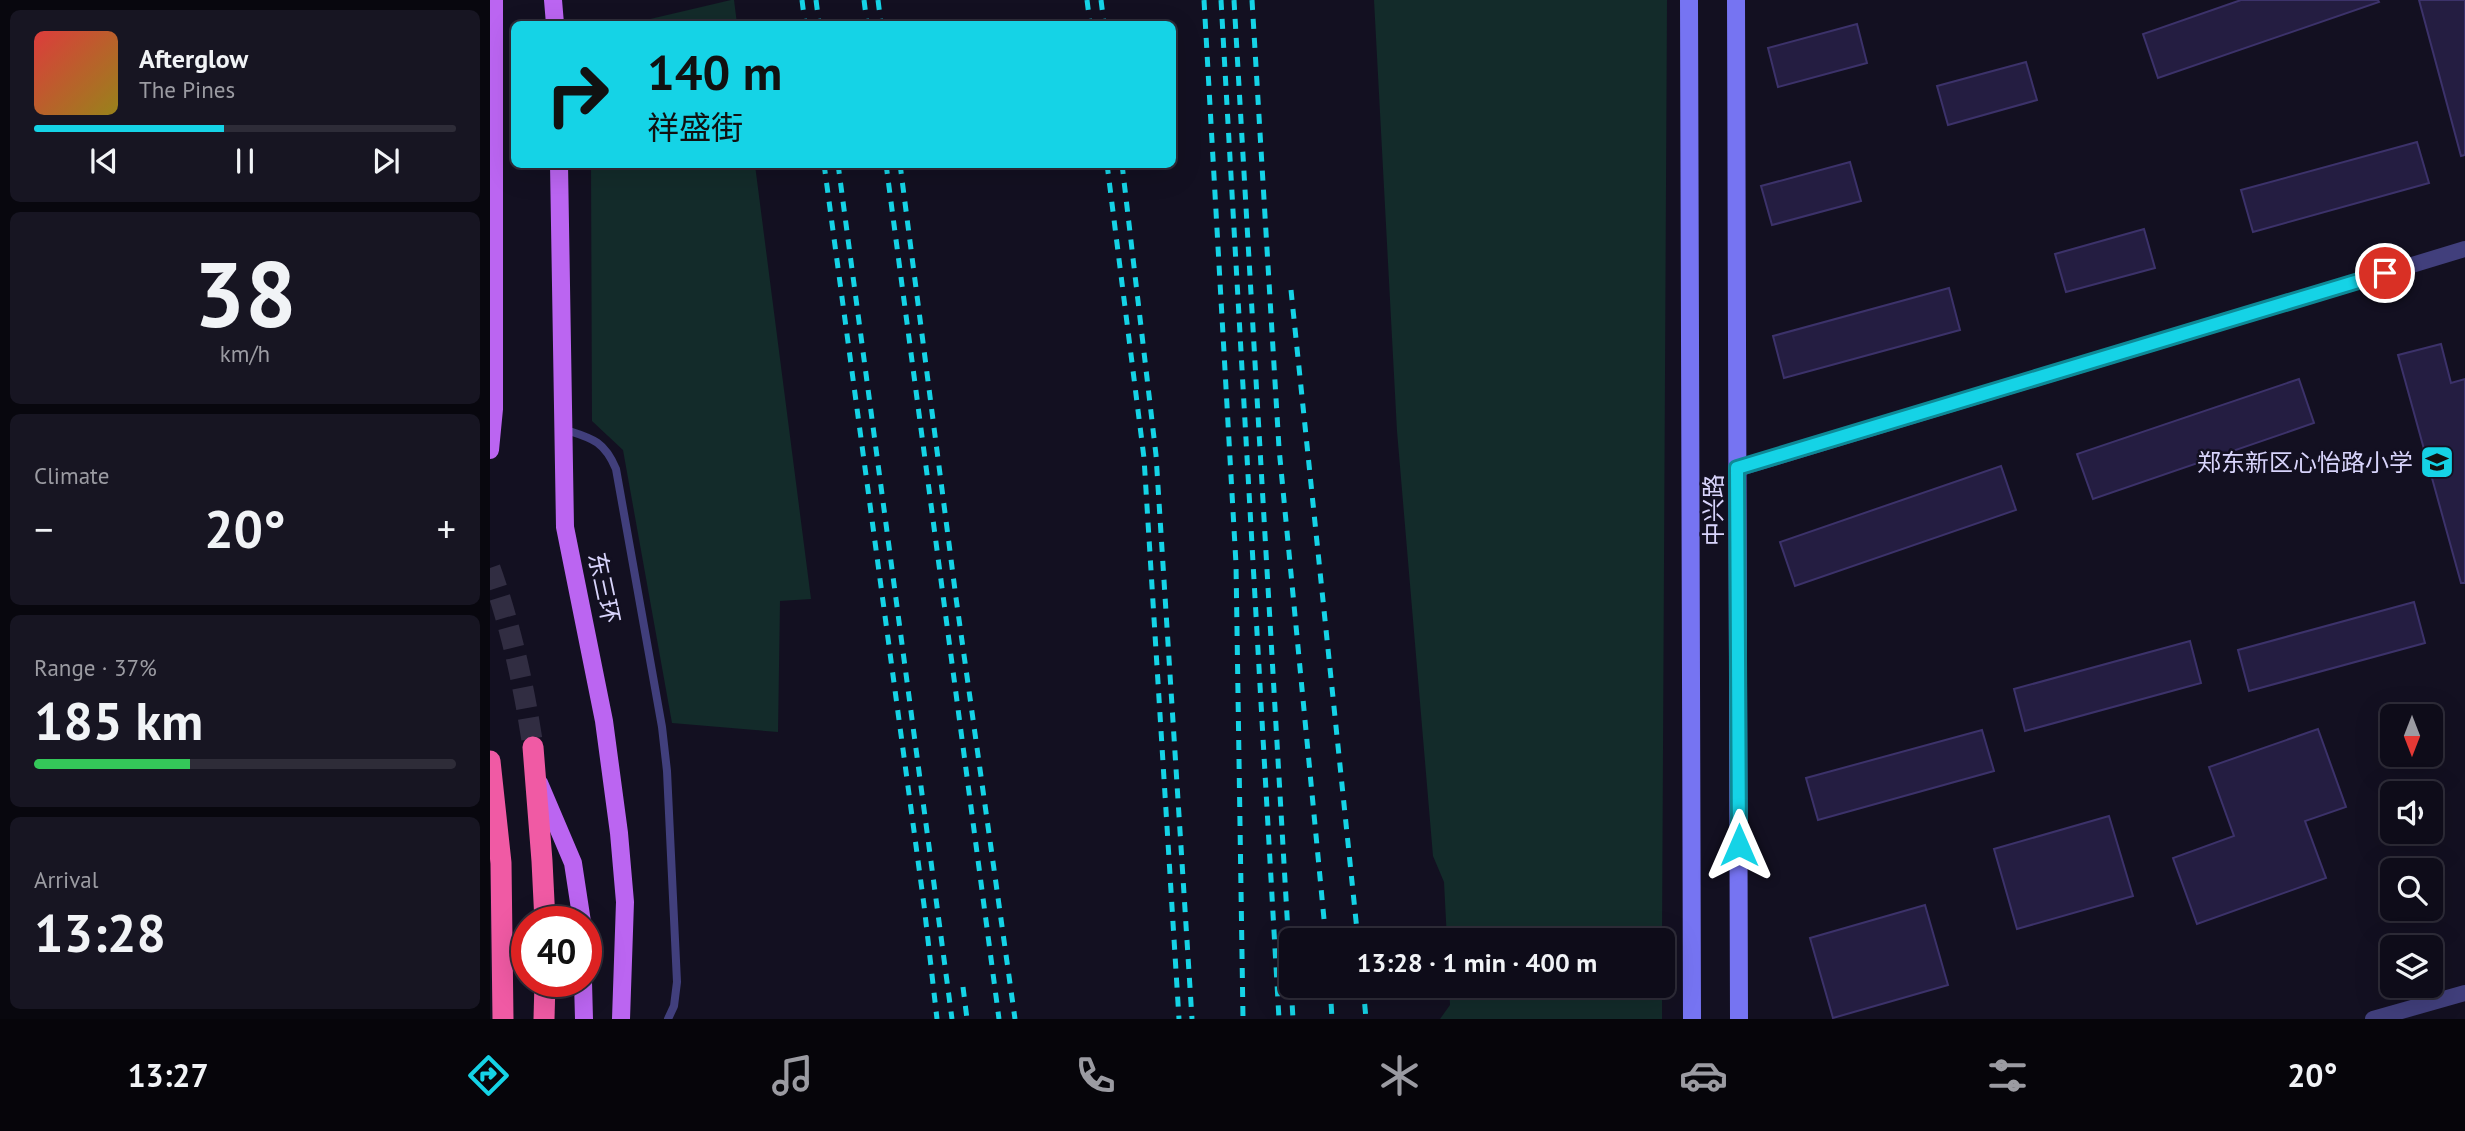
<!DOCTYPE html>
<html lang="en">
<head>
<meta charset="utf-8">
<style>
	:root { --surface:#0e0c19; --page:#171522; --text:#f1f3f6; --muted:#9b9ba2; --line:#2e2c38; --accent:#15d3e6 }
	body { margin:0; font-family:"PT Sans","Noto Sans SC",sans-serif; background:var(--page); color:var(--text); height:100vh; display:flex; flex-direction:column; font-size:26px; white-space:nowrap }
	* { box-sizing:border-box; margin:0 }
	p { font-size:23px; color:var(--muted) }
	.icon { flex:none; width:38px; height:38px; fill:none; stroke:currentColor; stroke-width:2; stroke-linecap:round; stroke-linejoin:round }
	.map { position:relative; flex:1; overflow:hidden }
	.drawer { display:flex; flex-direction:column; gap:10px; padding:10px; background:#08070e; width:490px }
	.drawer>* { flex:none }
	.top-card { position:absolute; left:21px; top:21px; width:665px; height:147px; border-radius:10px; box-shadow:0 7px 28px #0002,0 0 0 2px var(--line); background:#15d3e6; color:#111; overflow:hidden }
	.needle { width:46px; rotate:180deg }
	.controls { position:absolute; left:1890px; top:704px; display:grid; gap:14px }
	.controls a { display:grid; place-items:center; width:63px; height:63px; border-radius:10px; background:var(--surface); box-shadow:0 7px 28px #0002,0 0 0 2px var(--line); font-size:35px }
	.speed { position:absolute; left:21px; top:906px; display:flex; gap:14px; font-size:35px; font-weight:700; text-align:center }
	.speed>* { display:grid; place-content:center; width:91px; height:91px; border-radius:50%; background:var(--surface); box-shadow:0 7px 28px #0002,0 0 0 2px var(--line); line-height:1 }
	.speed .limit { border:10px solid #d22; background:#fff; color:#111 }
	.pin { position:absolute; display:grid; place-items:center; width:60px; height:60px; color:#fff; margin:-30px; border:4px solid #fff; border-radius:50%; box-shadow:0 2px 7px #0007 }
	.me { position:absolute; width:77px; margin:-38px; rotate:0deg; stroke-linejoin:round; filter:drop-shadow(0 0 5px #0008) }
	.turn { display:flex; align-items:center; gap:24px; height:147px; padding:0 21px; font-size:32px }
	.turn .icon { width:91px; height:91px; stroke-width:2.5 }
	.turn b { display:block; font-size:49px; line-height:60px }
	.big { font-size:52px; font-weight:800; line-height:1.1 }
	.drawer .card { flex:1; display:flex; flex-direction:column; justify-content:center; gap:10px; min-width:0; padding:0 24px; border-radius:10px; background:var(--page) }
	.drawer .dial { align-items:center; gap:0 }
	.dial b { font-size:91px; line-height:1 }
	.song { display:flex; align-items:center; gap:21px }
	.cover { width:84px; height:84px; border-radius:10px; background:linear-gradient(135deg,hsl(0 70% 55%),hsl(50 70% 35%)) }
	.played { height:7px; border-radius:4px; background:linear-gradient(90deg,var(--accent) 45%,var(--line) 45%) }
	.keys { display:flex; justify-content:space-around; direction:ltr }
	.heat { display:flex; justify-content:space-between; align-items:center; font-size:38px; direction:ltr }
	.charge { height:10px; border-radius:5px; background:linear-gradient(90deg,#34c759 37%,var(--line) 0) }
	.trip { position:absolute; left:789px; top:928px; width:396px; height:70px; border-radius:10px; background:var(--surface); box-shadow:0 7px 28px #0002,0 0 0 2px var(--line); font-weight:800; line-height:70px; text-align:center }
	.tabs { display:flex; height:112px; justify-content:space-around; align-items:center; background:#06050a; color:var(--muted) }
	.tabs .icon { width:49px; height:49px }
	.tabs .on { color:var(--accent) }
	.tabs b { font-size:32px; color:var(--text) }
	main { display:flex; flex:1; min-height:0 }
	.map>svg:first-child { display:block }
	.green { fill:#132b2a }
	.building { fill:#241d41; stroke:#3c326a; stroke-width:2 }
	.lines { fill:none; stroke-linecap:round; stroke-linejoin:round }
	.highway-tunnel { stroke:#312d42; stroke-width:21; stroke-dasharray:21 10; stroke-linecap:butt }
	.lane { stroke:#413f7c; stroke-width:8 }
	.street { stroke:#413f7c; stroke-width:16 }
	.secondary { stroke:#7674f2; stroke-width:18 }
	.primary { stroke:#bb65f1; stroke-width:18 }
	.highway { stroke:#f05aa4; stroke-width:21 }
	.rail { stroke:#15d3e6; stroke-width:5; stroke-dasharray:10 9; stroke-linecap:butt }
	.route-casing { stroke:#0e8996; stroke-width:18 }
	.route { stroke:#15d3e6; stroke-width:12 }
	.labels { text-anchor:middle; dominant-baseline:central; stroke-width:5; stroke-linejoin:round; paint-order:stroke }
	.poi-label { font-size:24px; fill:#d8d4fb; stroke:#131021; text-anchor:end }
	.street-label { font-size:24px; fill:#d8d4fb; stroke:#131021 }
</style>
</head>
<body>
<main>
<section class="drawer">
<div class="card">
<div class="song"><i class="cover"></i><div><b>Afterglow</b><p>The Pines</p></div></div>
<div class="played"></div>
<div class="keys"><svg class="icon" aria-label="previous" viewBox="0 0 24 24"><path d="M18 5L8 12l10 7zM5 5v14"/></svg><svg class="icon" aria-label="pause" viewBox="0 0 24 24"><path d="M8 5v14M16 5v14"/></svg><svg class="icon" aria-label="next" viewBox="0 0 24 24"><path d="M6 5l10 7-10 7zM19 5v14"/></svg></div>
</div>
<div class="card dial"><b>38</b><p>km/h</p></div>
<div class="card"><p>Climate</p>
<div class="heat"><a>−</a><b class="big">20°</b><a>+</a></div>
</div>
<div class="card"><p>Range · 37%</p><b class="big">185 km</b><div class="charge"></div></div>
<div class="card"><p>Arrival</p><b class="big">13:28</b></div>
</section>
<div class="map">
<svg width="1975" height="1019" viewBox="0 0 1975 1019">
	<rect width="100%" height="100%" fill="#131021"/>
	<g class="green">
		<polygon points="241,0 244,0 247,24 139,24"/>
		<polygon points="884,0 1177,0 1172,940 957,940 954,882 943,856 907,431"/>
		<polygon points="101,165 265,165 321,599 290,601 288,732 182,723 133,450 102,421"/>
		<polygon points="959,985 1172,985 1172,1019 950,1019 960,1005"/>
	</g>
	<g class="building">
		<polygon points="1751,0 1888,0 1889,2 1668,78 1653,34"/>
		<polygon points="1929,0 1975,0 1975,155 1971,156"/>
		<polygon points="1367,24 1377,63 1288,87 1278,48"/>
		<polygon points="1536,62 1547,100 1458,125 1447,86"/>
		<polygon points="1927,142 1939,183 1763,232 1751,190"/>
		<polygon points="1360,162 1371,201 1282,225 1271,186"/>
		<polygon points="1654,229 1665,268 1576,292 1565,254"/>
		<polygon points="1459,288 1470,330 1294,378 1283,336"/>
		<polygon points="1951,344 1961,383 1975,379 1975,583 1971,583 1908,355"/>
		<polygon points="1809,379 1824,423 1603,499 1587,454"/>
		<polygon points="1511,466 1526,510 1305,586 1290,542"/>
		<polygon points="1924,602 1935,643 1759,691 1748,650"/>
		<polygon points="1700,641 1711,683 1535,731 1524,689"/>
		<polygon points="1828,729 1856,807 1815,821 1836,878 1707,924 1683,858 1744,836 1719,767"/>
		<polygon points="1492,730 1504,771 1328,820 1316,778"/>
		<polygon points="1619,816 1643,896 1527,929 1504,849"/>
		<polygon points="1435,905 1458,985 1343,1018 1320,938"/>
	</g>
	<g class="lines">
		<path class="highway-tunnel" d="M0,568C21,627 34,686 43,747"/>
		<path class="lane" d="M73,429C101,438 114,440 126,469L172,727L177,771L187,982L184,1006L178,1019"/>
		<g class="street">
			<polyline points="1247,469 1975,249"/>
			<polyline points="1883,1019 1975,993"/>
		</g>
		<g class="secondary">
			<polyline points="1199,0 1202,1019"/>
			<polyline points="1246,0 1249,1019"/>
		</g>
		<g class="primary">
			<polyline points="63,0 65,24"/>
			<polyline points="69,164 75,527 114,721 129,833 135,902 131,1019"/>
			<polyline points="0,450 4,409 4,0"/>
			<polyline points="49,783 83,863 92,922"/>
			<polyline points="93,982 94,1019"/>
		</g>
		<g class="highway">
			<polyline points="43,747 52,861 55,922"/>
			<polyline points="0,761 11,863 13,1019"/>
			<polyline points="54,1019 55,982"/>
		</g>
		<g class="rail">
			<polyline points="312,0 315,24"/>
			<polyline points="326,0 329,24"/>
			<polyline points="374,0 377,24"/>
			<polyline points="388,0 391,24"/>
			<polyline points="597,0 600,24"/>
			<polyline points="611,0 614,24"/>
			<polyline points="714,0 746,564 753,1019"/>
			<polyline points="731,0 789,1019"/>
			<polyline points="744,0 803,1019"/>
			<polyline points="762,0 789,448 836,940"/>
			<polyline points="334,164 434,905 447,1019"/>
			<polyline points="348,164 462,1019"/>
			<polyline points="396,164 509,1019"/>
			<polyline points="410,164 466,598 525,1019"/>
			<polyline points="617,164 654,458 689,1019"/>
			<polyline points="632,164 666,455 702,1019"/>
			<polyline points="801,290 868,940"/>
			<polyline points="840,985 842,1019"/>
			<polyline points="873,985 876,1019"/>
			<polyline points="473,987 477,1019"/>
		</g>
	</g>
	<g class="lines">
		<g class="route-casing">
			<polyline id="route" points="1249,845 1247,468 1895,273"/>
		</g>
		<use href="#route" class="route"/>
	</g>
	<defs>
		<g id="school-square" transform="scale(1.75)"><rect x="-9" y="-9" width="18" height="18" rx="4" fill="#15d3e6" stroke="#131021"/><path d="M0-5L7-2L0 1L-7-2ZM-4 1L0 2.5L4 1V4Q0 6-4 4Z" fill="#111"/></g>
	</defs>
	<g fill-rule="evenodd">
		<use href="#school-square" x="1947" y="462"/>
	</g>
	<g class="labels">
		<g class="poi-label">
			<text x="1923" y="462">郑东新区心怡路小学</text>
		</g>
		<g class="street-label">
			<text transform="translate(1223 510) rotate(-90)">中兴路</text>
			<text transform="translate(114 588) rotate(78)">东三环</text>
		</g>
	</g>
</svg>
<div class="controls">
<a><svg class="needle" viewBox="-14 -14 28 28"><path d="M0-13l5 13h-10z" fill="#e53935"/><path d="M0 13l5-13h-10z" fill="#9b9ba2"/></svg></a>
<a><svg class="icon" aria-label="sound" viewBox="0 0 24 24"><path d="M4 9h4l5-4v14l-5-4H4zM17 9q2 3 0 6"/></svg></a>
<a><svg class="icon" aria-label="search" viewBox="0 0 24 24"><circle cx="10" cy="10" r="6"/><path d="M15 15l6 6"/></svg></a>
<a><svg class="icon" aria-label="layers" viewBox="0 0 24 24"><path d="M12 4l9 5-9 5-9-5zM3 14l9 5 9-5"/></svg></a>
</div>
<div class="speed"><div class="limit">40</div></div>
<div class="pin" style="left:1895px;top:273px;background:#d93025"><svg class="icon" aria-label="arrive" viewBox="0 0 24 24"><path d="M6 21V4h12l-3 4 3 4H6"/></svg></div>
<svg class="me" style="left:1249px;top:845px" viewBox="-20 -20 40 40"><path d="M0-17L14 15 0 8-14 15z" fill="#15d3e6" stroke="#fff" stroke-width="4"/></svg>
<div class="trip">13:28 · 1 min · 400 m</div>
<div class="top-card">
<div class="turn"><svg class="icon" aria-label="right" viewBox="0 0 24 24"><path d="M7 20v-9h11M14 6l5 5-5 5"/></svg><div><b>140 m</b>祥盛街</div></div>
</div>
</div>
</main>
<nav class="tabs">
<b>13:27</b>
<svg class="icon on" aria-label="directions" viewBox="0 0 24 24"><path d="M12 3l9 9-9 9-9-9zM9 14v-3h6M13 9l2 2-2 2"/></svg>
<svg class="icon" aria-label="music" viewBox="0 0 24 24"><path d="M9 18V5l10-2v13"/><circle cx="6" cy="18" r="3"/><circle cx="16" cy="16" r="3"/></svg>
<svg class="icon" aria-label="phone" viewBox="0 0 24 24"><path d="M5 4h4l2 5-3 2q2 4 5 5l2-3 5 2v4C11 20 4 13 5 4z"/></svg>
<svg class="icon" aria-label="climate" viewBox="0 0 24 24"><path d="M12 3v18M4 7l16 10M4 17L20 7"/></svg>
<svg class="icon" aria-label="car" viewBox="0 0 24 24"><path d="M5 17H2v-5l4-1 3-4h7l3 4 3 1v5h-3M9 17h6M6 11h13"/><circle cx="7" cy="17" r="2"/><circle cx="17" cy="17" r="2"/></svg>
<svg class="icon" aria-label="filters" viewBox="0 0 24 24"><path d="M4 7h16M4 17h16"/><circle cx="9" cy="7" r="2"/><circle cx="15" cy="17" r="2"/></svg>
<b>20°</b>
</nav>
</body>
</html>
